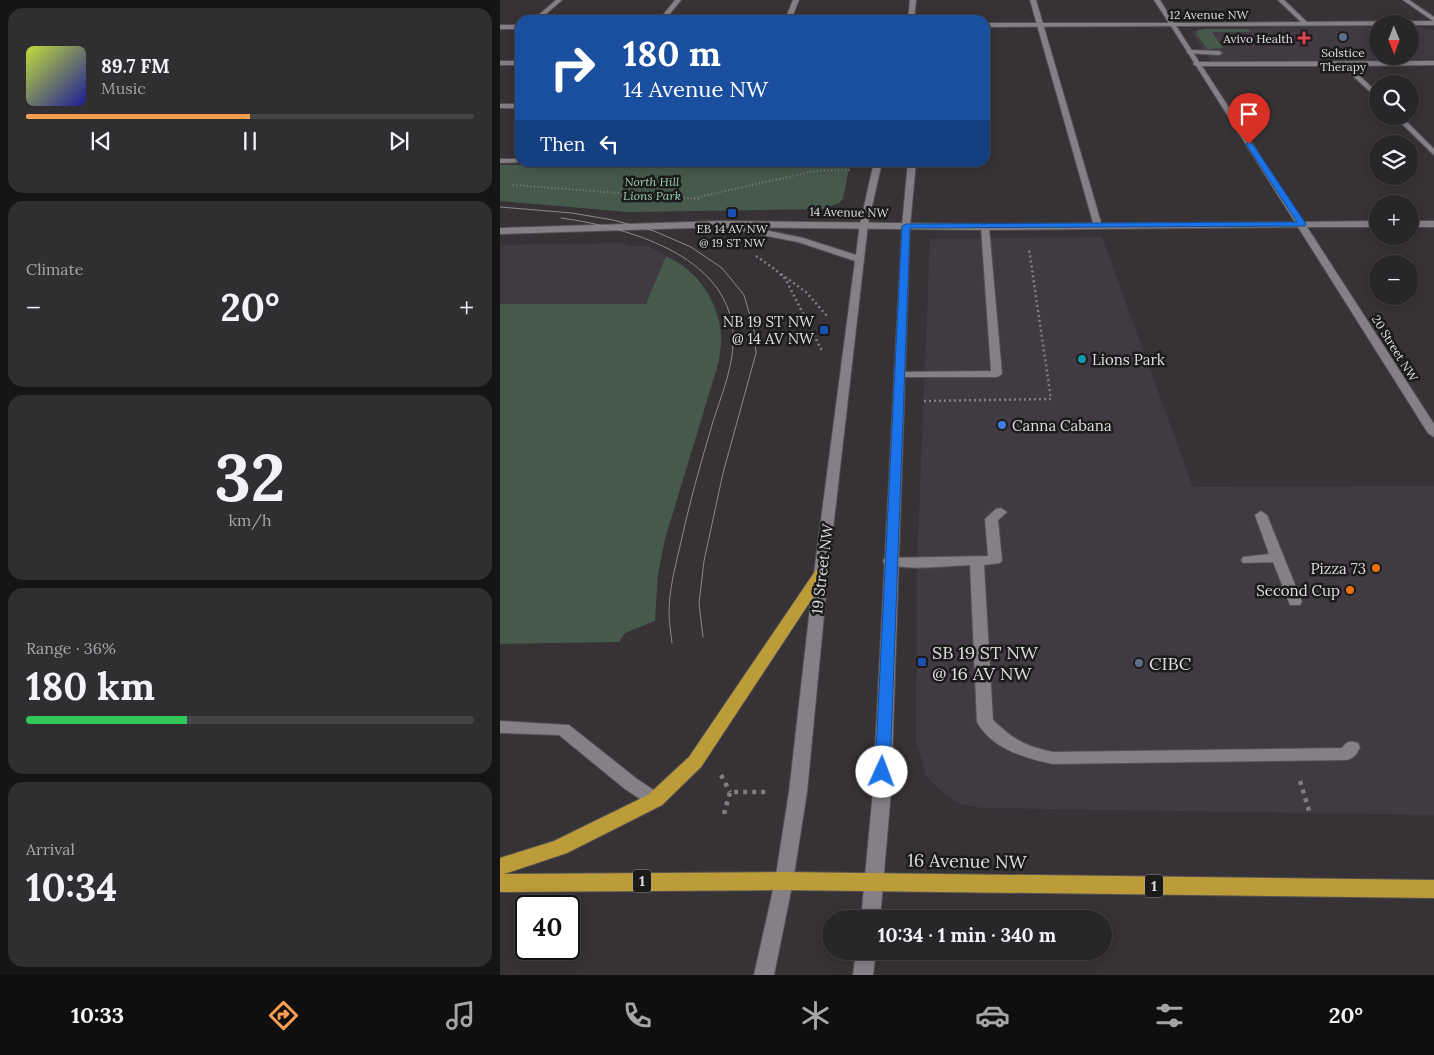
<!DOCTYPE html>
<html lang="en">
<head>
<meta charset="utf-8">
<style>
	:root { --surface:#282628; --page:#302e30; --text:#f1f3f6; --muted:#a5a5a8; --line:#444345; --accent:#fb9e51 }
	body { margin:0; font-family:Lora,serif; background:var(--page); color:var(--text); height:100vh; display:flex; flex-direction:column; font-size:19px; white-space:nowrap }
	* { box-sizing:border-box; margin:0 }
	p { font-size:16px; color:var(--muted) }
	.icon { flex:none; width:28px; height:28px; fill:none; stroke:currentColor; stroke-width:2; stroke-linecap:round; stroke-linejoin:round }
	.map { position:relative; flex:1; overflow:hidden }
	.sheet { display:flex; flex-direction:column; gap:8px; padding:8px; background:#161516; width:500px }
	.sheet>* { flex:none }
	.guide { position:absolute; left:15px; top:15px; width:475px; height:152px; border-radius:15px; box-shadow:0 2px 12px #0003,0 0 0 1px var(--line); background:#1a4fa0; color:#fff; overflow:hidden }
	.needle { width:32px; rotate:179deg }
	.buttons { position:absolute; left:869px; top:15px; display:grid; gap:10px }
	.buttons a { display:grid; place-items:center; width:50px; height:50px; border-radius:50%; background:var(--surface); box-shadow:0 2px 12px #0003,0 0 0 1px var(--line); font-size:25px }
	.speed { position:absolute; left:15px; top:895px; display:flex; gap:10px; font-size:25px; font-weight:700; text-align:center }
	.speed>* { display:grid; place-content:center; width:65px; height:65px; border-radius:50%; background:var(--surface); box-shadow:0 2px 12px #0003,0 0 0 1px var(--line); line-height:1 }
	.speed .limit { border:2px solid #111; border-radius:8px; background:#fff; color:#111 }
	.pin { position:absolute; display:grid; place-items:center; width:42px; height:42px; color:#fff; margin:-51px -21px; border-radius:50% 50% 50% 0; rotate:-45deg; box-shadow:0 0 5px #0007 }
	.pin .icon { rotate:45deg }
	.me { position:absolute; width:55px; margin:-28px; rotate:2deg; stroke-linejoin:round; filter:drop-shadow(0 0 4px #0008) }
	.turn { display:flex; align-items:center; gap:18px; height:105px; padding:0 25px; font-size:22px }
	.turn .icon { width:65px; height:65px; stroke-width:2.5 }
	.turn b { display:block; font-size:35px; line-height:42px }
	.then { display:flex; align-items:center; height:48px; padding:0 25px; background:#0003; gap:10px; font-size:19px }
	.big { font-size:38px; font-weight:700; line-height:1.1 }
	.sheet .tile { flex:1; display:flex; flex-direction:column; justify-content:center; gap:8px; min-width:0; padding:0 18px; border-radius:15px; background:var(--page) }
	.sheet .dial { align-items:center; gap:0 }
	.dial b { font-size:65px; line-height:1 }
	.song { display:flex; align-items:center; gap:15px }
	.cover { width:60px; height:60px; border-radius:8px; background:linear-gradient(135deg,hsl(70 70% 55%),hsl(240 70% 35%)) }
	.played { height:5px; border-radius:2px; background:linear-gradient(90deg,var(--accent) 50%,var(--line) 50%) }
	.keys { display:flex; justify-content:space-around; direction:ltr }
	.heat { display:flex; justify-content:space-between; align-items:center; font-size:28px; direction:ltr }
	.charge { height:8px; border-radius:4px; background:linear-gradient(90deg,#34c759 36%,var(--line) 0) }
	.trip { position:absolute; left:322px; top:910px; width:290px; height:50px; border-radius:25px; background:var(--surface); box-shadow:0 2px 12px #0003,0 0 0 1px var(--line); font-weight:700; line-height:50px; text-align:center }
	.menu { display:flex; height:80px; justify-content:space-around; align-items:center; background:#100f10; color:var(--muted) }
	.menu .icon { width:35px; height:35px }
	.menu .selected { color:var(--accent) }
	.menu b { font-size:22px; color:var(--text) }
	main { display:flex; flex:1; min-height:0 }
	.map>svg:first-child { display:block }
	.built { fill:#423a42 }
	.green { fill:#465a4c }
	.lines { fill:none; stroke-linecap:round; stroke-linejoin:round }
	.service-casing { stroke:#535153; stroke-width:2 }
	.minor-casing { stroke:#535153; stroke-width:2 }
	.tertiary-casing { stroke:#535153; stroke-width:2 }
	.trunk-casing { stroke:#535153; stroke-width:2 }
	.path-far2 { stroke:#817d81; stroke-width:2; stroke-dasharray:1 2.5; stroke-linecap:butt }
	.path-far1 { stroke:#817d81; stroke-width:2.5; stroke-dasharray:2 3; stroke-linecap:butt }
	.path { stroke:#817d81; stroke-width:4.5; stroke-dasharray:4 5; stroke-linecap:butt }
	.service { fill:#848085; fill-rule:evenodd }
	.minor { fill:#848085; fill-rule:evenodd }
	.tertiary { fill:#848085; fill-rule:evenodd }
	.trunk { fill:#bc9c38; fill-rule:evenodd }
	.tram { stroke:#8b888b; stroke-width:1 }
	.route { fill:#1a73e8; stroke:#114b97 }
	.service-dot { fill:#5c6f8a; stroke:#1c1b1c; stroke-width:2 }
	.health-dot { fill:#e0444e; stroke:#1c1b1c; stroke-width:2 }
	.transit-dot { fill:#1a4fb4; stroke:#1c1b1c; stroke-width:2 }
	.culture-dot { fill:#0f9aa8; stroke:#1c1b1c; stroke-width:2 }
	.shop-dot { fill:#3f7fe0; stroke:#1c1b1c; stroke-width:2 }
	.food-dot { fill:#e8710a; stroke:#1c1b1c; stroke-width:2 }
	.labels { text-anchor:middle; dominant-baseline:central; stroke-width:5; stroke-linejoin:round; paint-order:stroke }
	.far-street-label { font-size:12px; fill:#dfdddf; stroke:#1c1b1c }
	.far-poi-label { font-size:12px; fill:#dfdddf; stroke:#1c1b1c }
	.far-park-label { font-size:12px; font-style:italic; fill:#9dd0ad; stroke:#1c1b1c }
	.shield { fill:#1c1b1c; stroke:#a4a3a4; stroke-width:1 }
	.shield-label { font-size:14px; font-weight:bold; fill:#dfdddf }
	.poi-label { font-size:15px; fill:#dfdddf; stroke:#1c1b1c; text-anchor:end }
	.street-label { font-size:15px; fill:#dfdddf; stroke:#1c1b1c }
	.near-poi-label { font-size:18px; fill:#dfdddf; stroke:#1c1b1c; text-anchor:start }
	.near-street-label { font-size:18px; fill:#dfdddf; stroke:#1c1b1c }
</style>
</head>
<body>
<main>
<section class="sheet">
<div class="tile">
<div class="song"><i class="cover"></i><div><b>89.7 FM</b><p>Music</p></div></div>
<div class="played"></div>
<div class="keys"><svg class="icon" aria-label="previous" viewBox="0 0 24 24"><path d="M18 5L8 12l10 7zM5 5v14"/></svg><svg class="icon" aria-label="pause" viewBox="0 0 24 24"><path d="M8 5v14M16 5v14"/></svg><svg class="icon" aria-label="next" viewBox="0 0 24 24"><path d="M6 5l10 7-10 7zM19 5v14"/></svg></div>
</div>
<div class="tile"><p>Climate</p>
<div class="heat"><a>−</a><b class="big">20°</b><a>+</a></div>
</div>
<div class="tile dial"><b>32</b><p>km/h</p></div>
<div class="tile"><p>Range · 36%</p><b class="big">180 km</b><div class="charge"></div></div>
<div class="tile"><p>Arrival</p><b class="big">10:34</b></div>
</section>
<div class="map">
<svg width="934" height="975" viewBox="0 0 934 975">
	<rect width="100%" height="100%" fill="#363236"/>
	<g class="built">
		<polygon points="877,27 878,56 910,56 910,27 920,27 934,30 934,59 711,61 691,32 705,28"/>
		<polygon points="602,237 693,487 934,486 934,815 482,808 460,804 441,791 426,776 416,740 417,563 430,239"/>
		<polygon points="122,243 129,246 148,246 166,256 146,304 0,304 0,245"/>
	</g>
	<g class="green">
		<polygon points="709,29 748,29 751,32 712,32 723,48 707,49 696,34 699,30"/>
		<polygon points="350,163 343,199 339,203 323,209 128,212 0,201 0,165"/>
		<path d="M166,256C197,270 218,300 221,334C222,342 220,352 219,361L165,539L158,574L155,621L125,633L119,642L0,644V304H146Z"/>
	</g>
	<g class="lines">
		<g class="service-casing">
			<g id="service">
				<polygon points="56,0 62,0 39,20 33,20"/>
				<polygon points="293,0 299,0 291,20 285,20"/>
				<polygon points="530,0 536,0 602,226 601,228 594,226"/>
				<polygon points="778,0 784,0 807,22 807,24 803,24"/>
				<polygon points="689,50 719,51 722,53 719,55 687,53"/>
				<rect x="0" y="61" width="20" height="4"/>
				<polygon points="934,61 934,65 849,66 878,93 878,99 842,66 696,66 693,64 696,62"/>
				<polygon points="894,116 901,116 934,149 934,155"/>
				<polygon points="0,159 20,159 20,162 23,162 0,163"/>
				<polygon points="485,224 489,227 502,374 497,377 395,377 394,375 399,372 491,371 481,227"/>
				<path d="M501,508L507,512L498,520L502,560L500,563L484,565L493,720C514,740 525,746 553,752L842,748C847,741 850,740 858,743L860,747C857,754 854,758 847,760L553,764C525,758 492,749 477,722L470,565C443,566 412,571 385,564L383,561L385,558L488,556L485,519L496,509Z"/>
				<polygon points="761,511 767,515 802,602 800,605 790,605 773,562 743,563 741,560 743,557 769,554 755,515"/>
				<polygon points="0,721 69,725 137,779 161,795 164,800 161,805 155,807 149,805 125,789 59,735 0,733"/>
			</g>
		</g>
		<g class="minor-casing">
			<g id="minor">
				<polygon points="175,0 181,0 165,20 159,20"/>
				<polygon points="654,0 660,0 674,23 933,21 903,0 909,0 934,17 934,25 676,26 803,222 878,221 878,227 807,227 934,424 934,437 928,433 798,227 485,230 222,227 0,234 0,228 222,221 485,224 795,222 671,26 485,27 485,23 669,23"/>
				<rect x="0" y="25" width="20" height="4"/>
				<rect x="0" y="104" width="20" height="4"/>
				<rect x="910" y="221" width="24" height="6"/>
			</g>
		</g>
		<g class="tertiary-casing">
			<g id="tertiary">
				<polygon points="410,0 416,0 414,20 408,20"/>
				<polygon points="374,162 382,162 368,224 328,573 307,792 293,881 274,975 254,975 275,881 289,792 314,573 355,261 298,242 222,227 218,224 222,221 303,238 356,255 360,224"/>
				<polygon points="408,162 416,162 410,226 391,791 380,919 361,919 373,791 402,226"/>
				<polygon points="356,951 376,951 373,975 353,975"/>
			</g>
		</g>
		<g class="trunk-casing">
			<polygon id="trunk" points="321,568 326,570 329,573 201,767 162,805 67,853 4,874 284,872 934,880 934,898 284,890 0,892 0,858 54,841 148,795 189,757 316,570"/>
		</g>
		<g class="path-far2">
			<polyline points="13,185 199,199"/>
			<polyline points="194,198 315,171 352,170"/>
		</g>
		<g class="path-far1">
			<polyline points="256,256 276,270 286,280 322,351"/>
			<polyline points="281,274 306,292 327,316"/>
			<polyline points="424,401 551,399 529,249"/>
		</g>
		<g class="path">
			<polyline points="221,775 230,792"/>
			<polyline points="800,781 810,814"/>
			<polyline points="224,814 230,792 267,792"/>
		</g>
		<use href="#service" class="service"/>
		<use href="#minor" class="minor"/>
		<use href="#tertiary" class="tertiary"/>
		<use href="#trunk" class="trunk"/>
		<g class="tram">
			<polyline points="0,207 72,213 113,220 154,231 191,247 222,268 244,295 254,330 256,353 223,473 204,561 199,603 203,637"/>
			<path d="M61,218C125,227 228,254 233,333C235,364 221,396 212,425C200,465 189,505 180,546C175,568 169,590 169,613C169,623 171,633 172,643"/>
		</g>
	</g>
	<polygon class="route" points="747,143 752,143 806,224 805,226 410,228 390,772 388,777 382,778 377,777 375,772 402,226 406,224 797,222 746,144"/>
	<g class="service-dot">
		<circle cx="843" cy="37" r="5"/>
		<circle cx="639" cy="663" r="5"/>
	</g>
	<path class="health-dot" d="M801.5 30.5h5v5h5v5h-5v5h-5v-5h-5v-5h5z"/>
	<g class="transit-dot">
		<rect x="227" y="208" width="10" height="10" rx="2.5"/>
		<rect x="319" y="325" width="10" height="10" rx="2.5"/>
		<rect x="417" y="657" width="10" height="10" rx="2.5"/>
	</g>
	<circle class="culture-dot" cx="582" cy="359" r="5"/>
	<circle class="shop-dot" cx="502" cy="425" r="5"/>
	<g class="food-dot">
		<circle cx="876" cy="568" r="5"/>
		<circle cx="850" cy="590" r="5"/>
	</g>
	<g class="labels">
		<g class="far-street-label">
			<text x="709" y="14">12 Avenue NW</text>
			<text transform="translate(349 212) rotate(1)">14 Avenue NW</text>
			<text transform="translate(895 348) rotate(58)">20 Street NW</text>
		</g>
		<g class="far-poi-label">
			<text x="793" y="38" text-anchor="end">Avivo Health</text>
			<text x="843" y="52">Solstice<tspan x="843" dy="14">Therapy</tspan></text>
			<text x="232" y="228">EB 14 AV NW<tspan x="232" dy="14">@ 19 ST NW</tspan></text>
		</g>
		<g class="far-park-label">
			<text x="152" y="181">North Hill<tspan x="152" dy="14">Lions Park</tspan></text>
		</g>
		<g class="shield">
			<rect x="133" y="869.5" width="18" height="23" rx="4"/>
			<rect x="645" y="874.5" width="18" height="23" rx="4"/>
		</g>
		<g class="shield-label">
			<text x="142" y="881">1</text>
			<text x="654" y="886">1</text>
		</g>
		<g class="poi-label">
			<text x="314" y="321">NB 19 ST NW<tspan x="314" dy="17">@ 14 AV NW</tspan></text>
			<text x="592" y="359" text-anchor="start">Lions Park</text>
			<text x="512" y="425" text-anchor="start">Canna Cabana</text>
			<text x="866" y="568">Pizza 73</text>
			<text x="840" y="590">Second Cup</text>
		</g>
		<g class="street-label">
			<text transform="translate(322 569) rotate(-83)">19 Street NW</text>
		</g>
		<g class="near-poi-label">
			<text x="432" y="652">SB 19 ST NW<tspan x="432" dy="21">@ 16 AV NW</tspan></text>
			<text x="649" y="663">CIBC</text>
		</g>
		<g class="near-street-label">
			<text transform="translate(467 861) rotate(1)">16 Avenue NW</text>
		</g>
	</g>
</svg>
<div class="buttons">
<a><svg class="needle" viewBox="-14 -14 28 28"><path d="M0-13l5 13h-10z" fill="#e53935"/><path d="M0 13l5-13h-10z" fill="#a5a5a8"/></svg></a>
<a><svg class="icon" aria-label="search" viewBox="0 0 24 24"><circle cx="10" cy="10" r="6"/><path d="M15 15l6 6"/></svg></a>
<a><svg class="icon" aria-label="layers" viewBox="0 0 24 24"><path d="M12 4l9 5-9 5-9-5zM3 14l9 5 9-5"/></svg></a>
<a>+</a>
<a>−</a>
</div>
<div class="speed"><div class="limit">40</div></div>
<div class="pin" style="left:749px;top:144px;background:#d93025"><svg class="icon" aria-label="arrive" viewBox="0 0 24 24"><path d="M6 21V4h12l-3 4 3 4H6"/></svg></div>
<svg class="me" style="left:382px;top:772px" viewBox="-20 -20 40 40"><circle r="19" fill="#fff"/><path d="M0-13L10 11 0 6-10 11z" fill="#1a73e8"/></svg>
<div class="trip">10:34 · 1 min · 340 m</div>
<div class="guide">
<div class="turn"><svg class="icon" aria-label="right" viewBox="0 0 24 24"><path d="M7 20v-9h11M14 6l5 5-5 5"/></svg><div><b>180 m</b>14 Avenue NW</div></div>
<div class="then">Then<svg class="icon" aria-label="left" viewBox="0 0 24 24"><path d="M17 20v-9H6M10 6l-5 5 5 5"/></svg></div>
</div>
</div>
</main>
<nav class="menu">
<b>10:33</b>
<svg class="icon selected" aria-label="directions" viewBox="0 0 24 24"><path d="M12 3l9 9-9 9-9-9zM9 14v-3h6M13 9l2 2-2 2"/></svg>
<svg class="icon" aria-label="music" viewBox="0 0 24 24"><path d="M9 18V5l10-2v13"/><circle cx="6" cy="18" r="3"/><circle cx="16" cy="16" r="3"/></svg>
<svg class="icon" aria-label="phone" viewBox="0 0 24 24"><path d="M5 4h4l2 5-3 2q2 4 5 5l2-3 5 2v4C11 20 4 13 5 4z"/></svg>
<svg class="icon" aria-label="climate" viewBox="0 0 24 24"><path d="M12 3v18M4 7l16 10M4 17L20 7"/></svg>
<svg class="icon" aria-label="car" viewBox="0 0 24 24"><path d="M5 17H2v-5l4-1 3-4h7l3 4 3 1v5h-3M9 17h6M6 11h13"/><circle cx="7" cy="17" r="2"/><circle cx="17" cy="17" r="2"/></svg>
<svg class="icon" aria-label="filters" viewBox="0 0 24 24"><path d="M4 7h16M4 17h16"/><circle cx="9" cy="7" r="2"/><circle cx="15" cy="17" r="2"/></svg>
<b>20°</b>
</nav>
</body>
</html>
